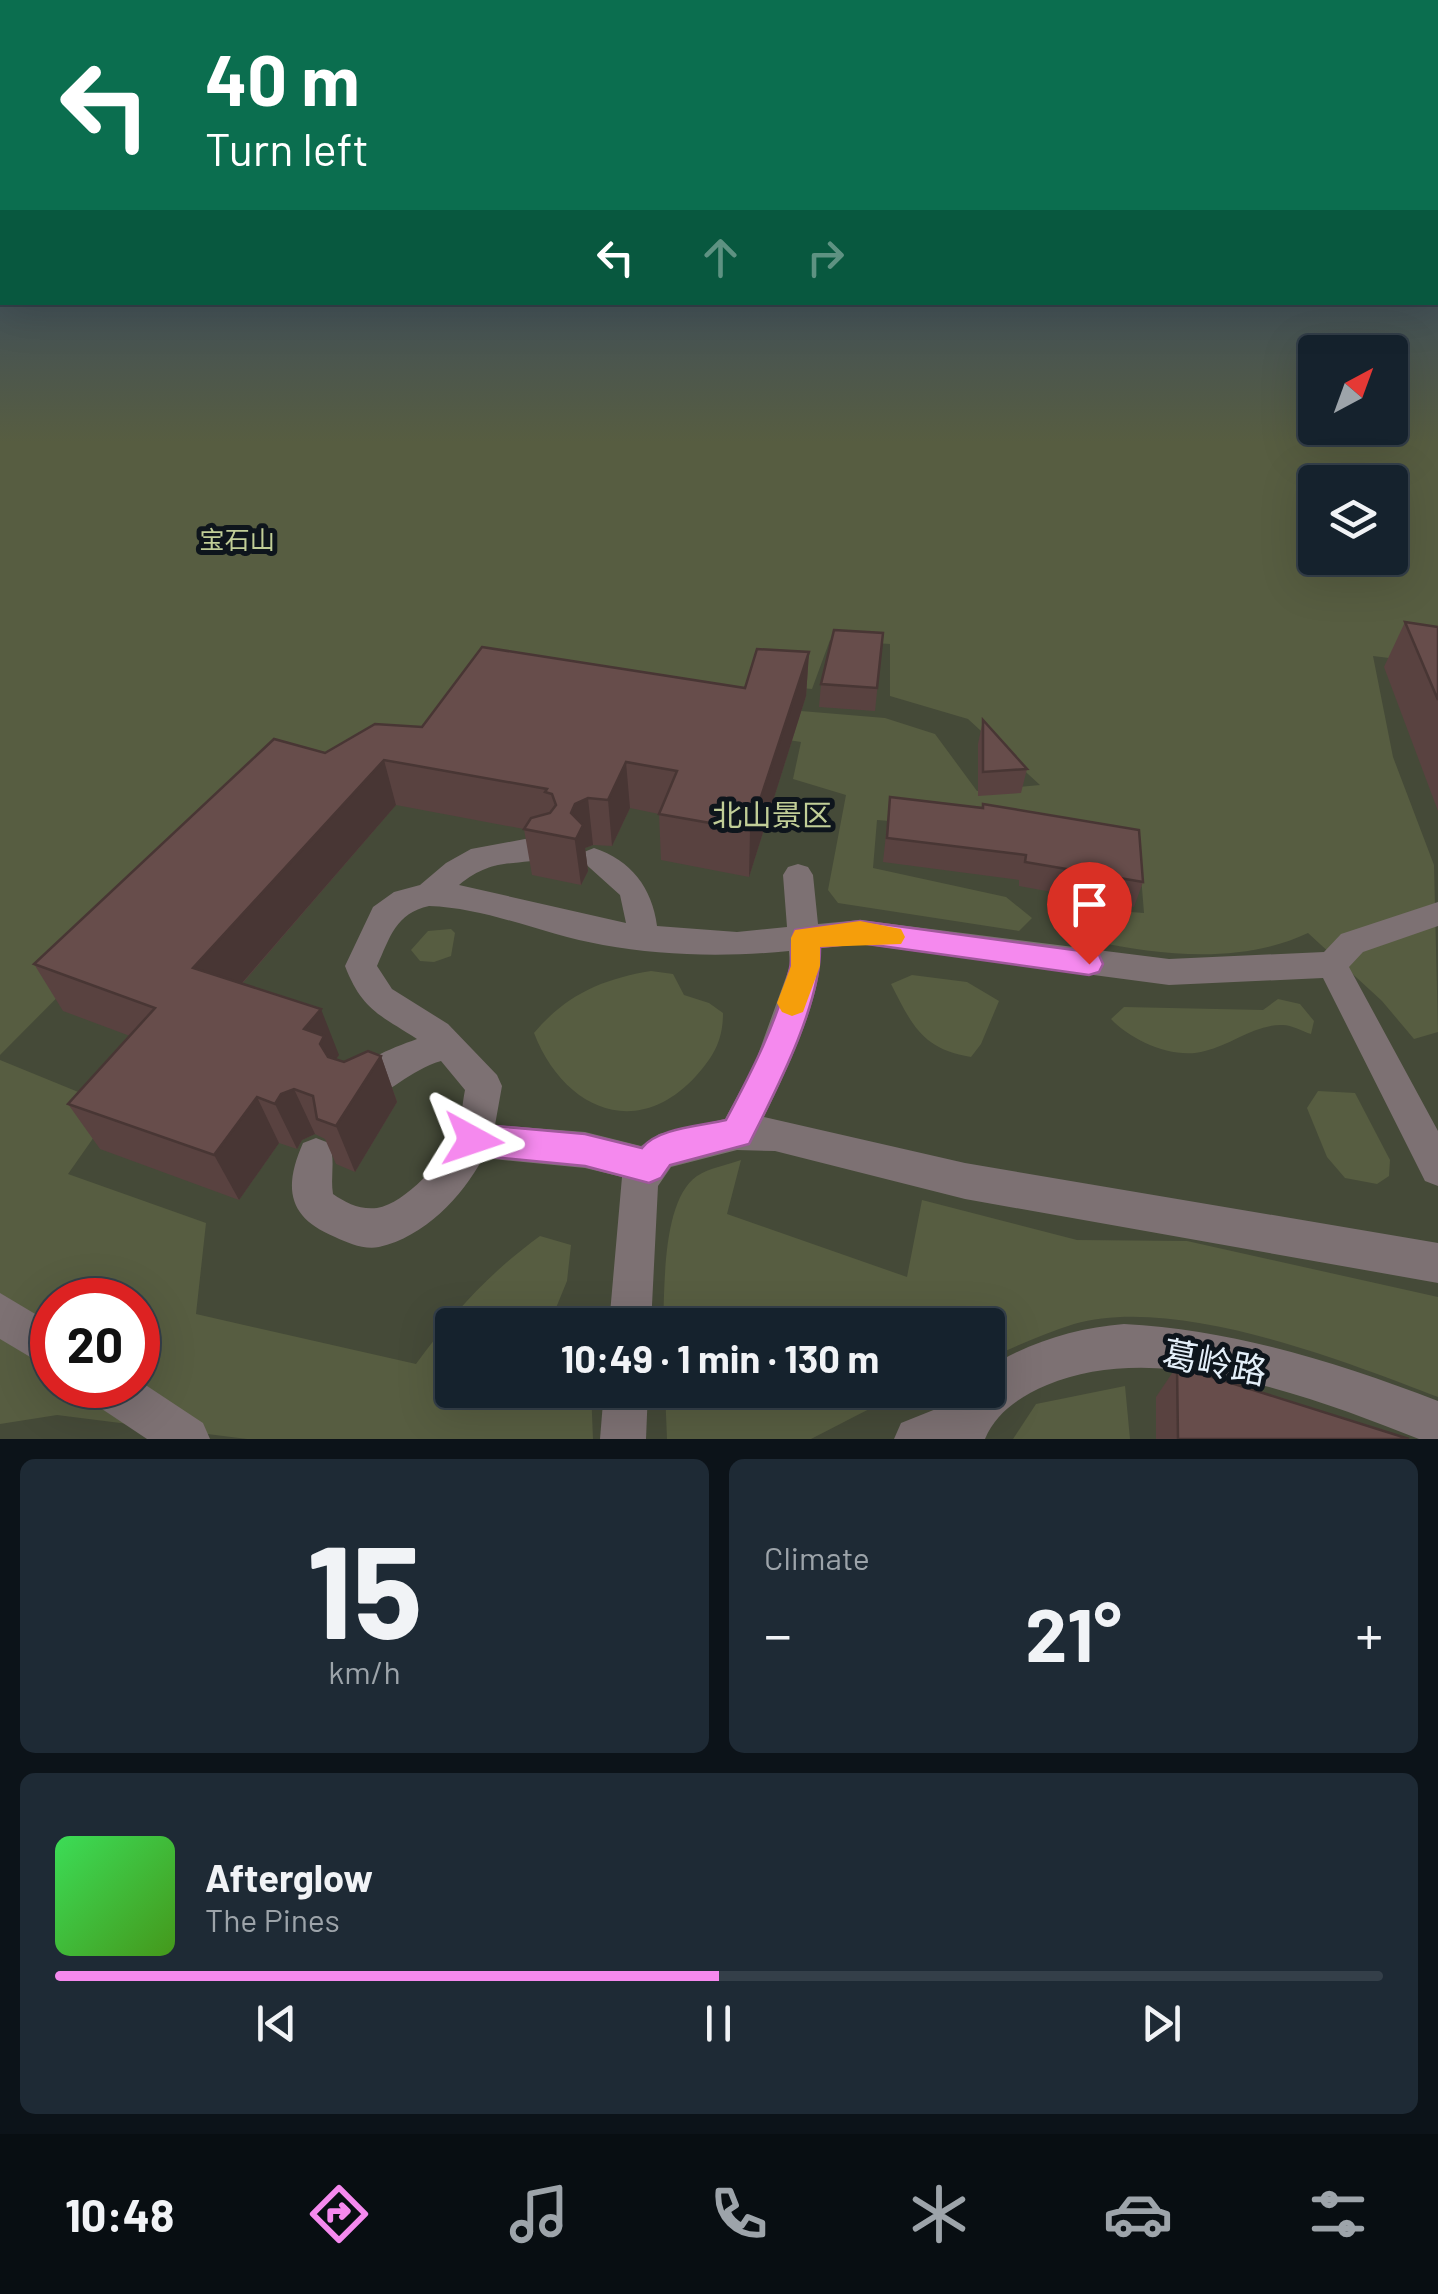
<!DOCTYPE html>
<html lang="en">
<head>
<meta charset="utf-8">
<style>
	:root { --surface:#15222d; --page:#1e2a35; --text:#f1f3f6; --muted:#9da4aa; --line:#343f49; --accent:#f589ee }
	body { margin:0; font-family:Barlow,"Noto Sans SC",sans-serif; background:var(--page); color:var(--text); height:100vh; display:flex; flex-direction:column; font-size:38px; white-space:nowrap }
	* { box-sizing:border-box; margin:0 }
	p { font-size:32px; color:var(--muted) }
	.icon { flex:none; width:55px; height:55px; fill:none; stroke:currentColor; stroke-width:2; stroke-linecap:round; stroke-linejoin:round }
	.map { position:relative; height:1439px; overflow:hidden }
	.details { display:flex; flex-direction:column; gap:20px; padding:20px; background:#0c1319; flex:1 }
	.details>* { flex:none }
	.top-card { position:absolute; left:0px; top:0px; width:1440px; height:305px; box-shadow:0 10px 40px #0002,0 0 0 2px var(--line); background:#0b6e4f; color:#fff; overflow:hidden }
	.needle { width:65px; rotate:41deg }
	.fabs { position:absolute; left:1298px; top:335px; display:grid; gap:20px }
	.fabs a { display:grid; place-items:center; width:110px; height:110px; border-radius:10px; background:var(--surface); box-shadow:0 10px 40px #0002,0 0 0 2px var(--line); font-size:50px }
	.speed { position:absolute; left:30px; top:1278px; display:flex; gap:20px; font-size:50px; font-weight:700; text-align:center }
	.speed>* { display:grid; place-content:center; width:130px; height:130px; border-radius:50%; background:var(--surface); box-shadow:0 10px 40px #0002,0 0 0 2px var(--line); line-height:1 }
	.speed .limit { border:15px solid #d22; background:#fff; color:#111 }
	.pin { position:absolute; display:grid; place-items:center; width:85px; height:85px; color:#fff; margin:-102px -42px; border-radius:50% 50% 50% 0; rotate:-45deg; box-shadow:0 0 10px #0007 }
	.pin .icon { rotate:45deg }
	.me { position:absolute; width:110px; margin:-55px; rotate:95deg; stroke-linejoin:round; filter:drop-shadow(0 0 8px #0008) }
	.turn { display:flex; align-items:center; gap:35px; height:210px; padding:0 40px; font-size:45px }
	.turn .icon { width:130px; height:130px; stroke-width:2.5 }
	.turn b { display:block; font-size:70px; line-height:85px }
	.lanes { display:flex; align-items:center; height:95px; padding:0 40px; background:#0003; justify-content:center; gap:50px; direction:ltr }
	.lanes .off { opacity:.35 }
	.big { font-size:75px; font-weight:700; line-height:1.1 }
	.details .card { flex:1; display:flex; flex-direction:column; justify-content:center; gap:15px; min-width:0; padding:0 35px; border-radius:15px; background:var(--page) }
	.details .dial { align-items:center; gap:0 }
	.dial b { font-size:130px; line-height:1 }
	.song { display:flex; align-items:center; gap:30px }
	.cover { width:120px; height:120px; border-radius:15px; background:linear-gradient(135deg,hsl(130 70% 55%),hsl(100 70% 35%)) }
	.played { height:10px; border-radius:5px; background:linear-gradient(90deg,var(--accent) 50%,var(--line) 50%) }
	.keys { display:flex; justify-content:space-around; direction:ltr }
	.heat { display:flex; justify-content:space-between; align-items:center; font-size:55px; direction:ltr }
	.details .tiles { flex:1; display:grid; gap:20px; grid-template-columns:1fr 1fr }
	.card:last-child { grid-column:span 2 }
	.trip { position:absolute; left:435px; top:1308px; width:570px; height:100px; border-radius:10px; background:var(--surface); box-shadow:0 10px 40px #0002,0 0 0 2px var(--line); font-weight:700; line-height:100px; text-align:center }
	.tabs { display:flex; height:160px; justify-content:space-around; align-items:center; background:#080e12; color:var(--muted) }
	.tabs .icon { width:70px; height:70px }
	.tabs .active { color:var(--accent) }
	.tabs b { font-size:45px; color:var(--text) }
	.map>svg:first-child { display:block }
	.green { fill:#454a38; fill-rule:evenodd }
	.forest { fill:#575d41; fill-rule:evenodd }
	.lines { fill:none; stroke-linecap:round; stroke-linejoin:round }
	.minor { fill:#7d7173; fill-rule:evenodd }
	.wall { fill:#594240 }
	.shaded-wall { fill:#483634 }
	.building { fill:#674d4b; stroke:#483634; stroke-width:2.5 }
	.route { fill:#f589ee; stroke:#9f599b; stroke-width:2.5 }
	.slow { fill:#f59e0b }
	.labels { text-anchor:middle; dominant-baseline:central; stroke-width:10; stroke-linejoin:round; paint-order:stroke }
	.far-park-label { font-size:25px; fill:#c1ce97; stroke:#0e151c }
	.park-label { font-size:30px; fill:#c1ce97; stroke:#0e151c }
	.near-street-label { font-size:35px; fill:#e4eff9; stroke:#0e151c }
</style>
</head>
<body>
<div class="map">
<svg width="1438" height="1439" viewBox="0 0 1438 1439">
	<rect width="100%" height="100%" fill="#1c2e3c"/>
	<path class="green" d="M0,240L2,302H1438V240V1439H0ZM1315,352H1390V428H1315ZM1315,482H1390V558H1315ZM52,1300H138V1385H52ZM452,1325H988V1390H452Z"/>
	<g class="forest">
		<path d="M0,240L2,302H1438V240V664L1373,656L1393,757L1434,865L1438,1032L1414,1039L1382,1001L1308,933C1242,964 1163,956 1093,941L1086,920L1102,910L1144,913L1139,851L1071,835L877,820L873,868L1006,897L1032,918L1019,931L838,903L828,890L846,795L793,779L801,742L486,692L426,765L281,772L0,1055ZM1315,352H1390V428H1315ZM1315,482H1390V558H1315ZM830,640L890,644V696L968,719L1040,785L977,791L935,734L885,718L740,706L748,683L812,689Z"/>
		<polygon points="451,929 455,933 451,956 434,962 420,961 411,950 428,931"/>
		<path d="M651,971L673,974L684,995L709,1003L723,1013C723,1040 714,1056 696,1076C636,1142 563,1108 534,1033C566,995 602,979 651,971Z"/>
		<path d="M912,975L967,982L999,1001L981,1044L971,1057C922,1049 912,1025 891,984Z"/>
		<path d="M1278,999L1300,1004L1314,1021L1311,1034C1302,1031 1290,1024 1281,1025C1253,1025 1231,1045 1205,1051C1174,1060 1132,1041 1111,1019L1124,1007L1263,1010Z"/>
		<path d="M0,1060L115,1107L68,1174L206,1223L196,1314L416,1364C455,1311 487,1275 540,1236L571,1245L567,1281L549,1325H452V1390H591L593,1439H247L57,1415L0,1424ZM52,1300H138V1385H52Z"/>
		<polygon points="1318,1091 1355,1093 1390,1160 1389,1176 1377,1184 1345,1178 1327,1157 1307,1108"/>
		<path d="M741,1160L727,1214L907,1277L922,1200L1077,1240L1187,1241L1438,1297V1397C1342,1360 1176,1295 1074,1324C1044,1333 1016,1347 988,1358V1325H663C665,1287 662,1200 697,1176C709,1168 727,1165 741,1160Z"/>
		<polygon points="1125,1386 1130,1439 1013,1439 1036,1404"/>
		<polygon points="665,1390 906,1390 811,1439 667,1439"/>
	</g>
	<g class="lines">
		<g class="minor">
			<path d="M525,839L555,842L559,849L555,856C516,868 495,855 459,885L626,923L620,895L580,859L584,852L594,848C631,860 652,888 657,926L737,932L787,927L783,875L788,867L798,864L808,867L813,875L818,924L860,920L1169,959L1324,952L1341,934L1438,902V926L1363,952L1349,967L1438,1131V1186L1425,1181L1323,978L1169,985L860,944L820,948C825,992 784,1076 764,1117L965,1163L1438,1243V1283L965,1199L775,1151L737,1150L671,1167L658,1186L651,1325H609L622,1177L585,1168L483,1158C462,1197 424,1237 379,1247C364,1250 348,1243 335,1237C288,1218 283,1188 303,1143L316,1138L329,1143C336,1160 330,1176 333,1194C346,1203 360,1210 377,1208C406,1203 443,1161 455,1135C462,1122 462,1104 465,1090L441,1061C410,1070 389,1094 360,1105L347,1100L342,1089C355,1061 390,1049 417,1039C380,1015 362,1010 345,966L373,907L394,892L420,885L446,863L471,849ZM429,906C489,908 544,935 603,945C663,956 728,957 789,951L790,966L755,1063L725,1119L659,1134L641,1146L585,1132L495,1125L502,1086L497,1075L448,1024L392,989L377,966C390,937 396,913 429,906Z"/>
			<polygon points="0,1293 52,1324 52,1370 0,1339"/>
			<path d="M1124,1324C1234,1330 1336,1362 1438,1401V1439H1419C1313,1397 1157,1338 1047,1385C1021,1396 996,1412 985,1439H894L901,1423L956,1401L963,1390H988V1368C1029,1342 1076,1328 1124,1324Z"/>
			<polygon points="138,1380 203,1423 210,1439 147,1439 90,1401 84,1385 138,1385"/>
			<polygon points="604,1390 648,1390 646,1439 600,1439"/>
		</g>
	</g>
	<g class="wall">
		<polygon points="1405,622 1438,627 1438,811 1384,667"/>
		<polygon points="883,633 875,711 819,707 821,684"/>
		<polygon points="809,652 806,696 749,877 661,860 659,814 630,808 612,846 593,845 585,848 588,871 581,885 532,875 524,829 396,805 242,984 339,1055 335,1060 344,1062 381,1056 397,1102 355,1172 336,1164 325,1139 315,1134 302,1140 297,1149 279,1143 239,1200 100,1149 68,1104 130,1036 63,1011 34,964 325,753 422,727 745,688"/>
		<polygon points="983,720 1027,769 1021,793 978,796 978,744"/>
		<polygon points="890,797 1143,882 1134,907 1019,886 1019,880 883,862"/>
		<polygon points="1177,1366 1409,1439 1156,1439 1156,1397"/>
	</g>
	<g class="shaded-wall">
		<polygon points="809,652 806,696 749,877 750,830"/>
		<polygon points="384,760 396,805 215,1014 193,968"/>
		<polygon points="626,762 630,808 612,846 608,800"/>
		<polygon points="588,798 593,845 585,848 588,871 581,885 571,813 575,804"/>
		<polygon points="321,1009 339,1055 334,1062 339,1091 304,1029"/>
		<polygon points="381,1056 397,1102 355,1172 336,1126"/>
		<polygon points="294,1089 315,1134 302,1140 297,1149 275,1104 281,1094"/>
		<polygon points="257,1097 279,1143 239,1200 214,1155"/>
	</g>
	<g class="building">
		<polygon points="1405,622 1438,627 1438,700"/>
		<polygon points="834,630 883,633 877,688 821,684"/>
		<polygon points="482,647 745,688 757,649 809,652 750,830 659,814 677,771 626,762 608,800 588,798 575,804 571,813 583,825 576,839 524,829 531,818 550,813 556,805 552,794 545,792 547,789 384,760 193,968 321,1009 304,1029 324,1036 320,1044 328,1057 344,1062 368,1051 381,1056 336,1126 317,1119 313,1096 294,1089 281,1094 275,1104 257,1097 214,1155 68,1104 155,1008 34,964 274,739 325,753 375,724 422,727"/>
		<polygon points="983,720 1027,769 983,772"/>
		<polygon points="890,797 983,808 983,804 1139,830 1143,882 1025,862 1026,855 887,838"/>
		<polygon points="1177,1366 1409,1439 1178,1439"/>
	</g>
	<linearGradient id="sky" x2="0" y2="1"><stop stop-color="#0f1921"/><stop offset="0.54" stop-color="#3a4c61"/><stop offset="1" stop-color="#3a4c61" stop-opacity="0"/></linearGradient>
	<rect width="1438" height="442" fill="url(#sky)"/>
	<path class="route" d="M860,921L1089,952L1099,955L1103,964L1099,972L1089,975L860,943L820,947C821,1005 775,1092 749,1144L670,1165L661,1178L649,1183L585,1166L473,1155L461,1151L456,1140L461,1128L473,1124L585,1134L642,1148C657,1128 702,1126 726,1120C751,1073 778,1021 790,968C793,955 789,942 795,930Z"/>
	<polygon class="slow" points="860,921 901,929 905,937 901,944 820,947 820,966 803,1012 792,1016 782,1012 777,1003 791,966 791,938 795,930"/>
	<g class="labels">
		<g class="far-park-label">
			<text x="237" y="539">宝石山</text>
		</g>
		<g class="park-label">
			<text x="772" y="814">北山景区</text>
		</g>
		<g class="near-street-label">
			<text transform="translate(1215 1361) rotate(11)">葛岭路</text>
		</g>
	</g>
</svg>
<div class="fabs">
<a><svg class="needle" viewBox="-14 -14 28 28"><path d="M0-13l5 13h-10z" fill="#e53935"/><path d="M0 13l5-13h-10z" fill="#9da4aa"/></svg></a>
<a><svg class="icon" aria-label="layers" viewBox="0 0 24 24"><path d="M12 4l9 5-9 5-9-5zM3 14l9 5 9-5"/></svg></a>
</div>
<div class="speed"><div class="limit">20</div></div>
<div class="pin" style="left:1089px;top:964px;background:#d93025"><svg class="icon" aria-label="arrive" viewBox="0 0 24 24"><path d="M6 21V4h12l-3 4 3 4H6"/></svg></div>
<svg class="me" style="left:473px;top:1140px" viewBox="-20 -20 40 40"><path d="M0-17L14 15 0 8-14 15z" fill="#f589ee" stroke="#fff" stroke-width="4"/></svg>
<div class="trip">10:49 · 1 min · 130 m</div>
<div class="top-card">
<div class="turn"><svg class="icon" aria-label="left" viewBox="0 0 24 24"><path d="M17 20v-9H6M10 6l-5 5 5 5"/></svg><div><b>40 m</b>Turn left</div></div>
<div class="lanes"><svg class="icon" aria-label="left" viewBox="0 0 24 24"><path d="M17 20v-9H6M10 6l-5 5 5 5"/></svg><svg class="icon off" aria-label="ahead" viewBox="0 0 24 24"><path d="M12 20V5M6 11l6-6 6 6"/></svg><svg class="icon off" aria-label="right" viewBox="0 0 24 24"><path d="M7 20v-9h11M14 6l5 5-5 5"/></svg></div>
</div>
</div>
<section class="details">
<div class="tiles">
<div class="card dial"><b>15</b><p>km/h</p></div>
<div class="card"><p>Climate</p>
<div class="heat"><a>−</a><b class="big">21°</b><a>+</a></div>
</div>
<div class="card">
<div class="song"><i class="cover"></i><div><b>Afterglow</b><p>The Pines</p></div></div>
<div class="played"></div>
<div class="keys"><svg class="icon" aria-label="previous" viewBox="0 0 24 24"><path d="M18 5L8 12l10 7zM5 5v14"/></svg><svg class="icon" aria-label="pause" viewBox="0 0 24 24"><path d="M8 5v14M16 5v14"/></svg><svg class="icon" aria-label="next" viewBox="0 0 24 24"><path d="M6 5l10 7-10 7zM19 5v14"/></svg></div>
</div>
</div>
</section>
<nav class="tabs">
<b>10:48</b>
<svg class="icon active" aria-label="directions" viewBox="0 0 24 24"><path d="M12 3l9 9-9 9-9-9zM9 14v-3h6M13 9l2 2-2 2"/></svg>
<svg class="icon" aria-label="music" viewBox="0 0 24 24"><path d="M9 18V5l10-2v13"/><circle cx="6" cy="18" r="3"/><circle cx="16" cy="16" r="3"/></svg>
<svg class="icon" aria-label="phone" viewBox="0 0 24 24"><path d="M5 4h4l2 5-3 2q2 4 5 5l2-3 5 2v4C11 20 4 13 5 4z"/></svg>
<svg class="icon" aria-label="climate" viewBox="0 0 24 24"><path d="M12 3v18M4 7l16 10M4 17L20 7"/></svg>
<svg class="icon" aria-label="car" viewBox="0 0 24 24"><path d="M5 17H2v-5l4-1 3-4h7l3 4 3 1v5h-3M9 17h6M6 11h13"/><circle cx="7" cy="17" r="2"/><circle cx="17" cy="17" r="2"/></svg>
<svg class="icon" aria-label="filters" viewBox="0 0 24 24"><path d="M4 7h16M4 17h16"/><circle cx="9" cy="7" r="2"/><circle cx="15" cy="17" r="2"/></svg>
</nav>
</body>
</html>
